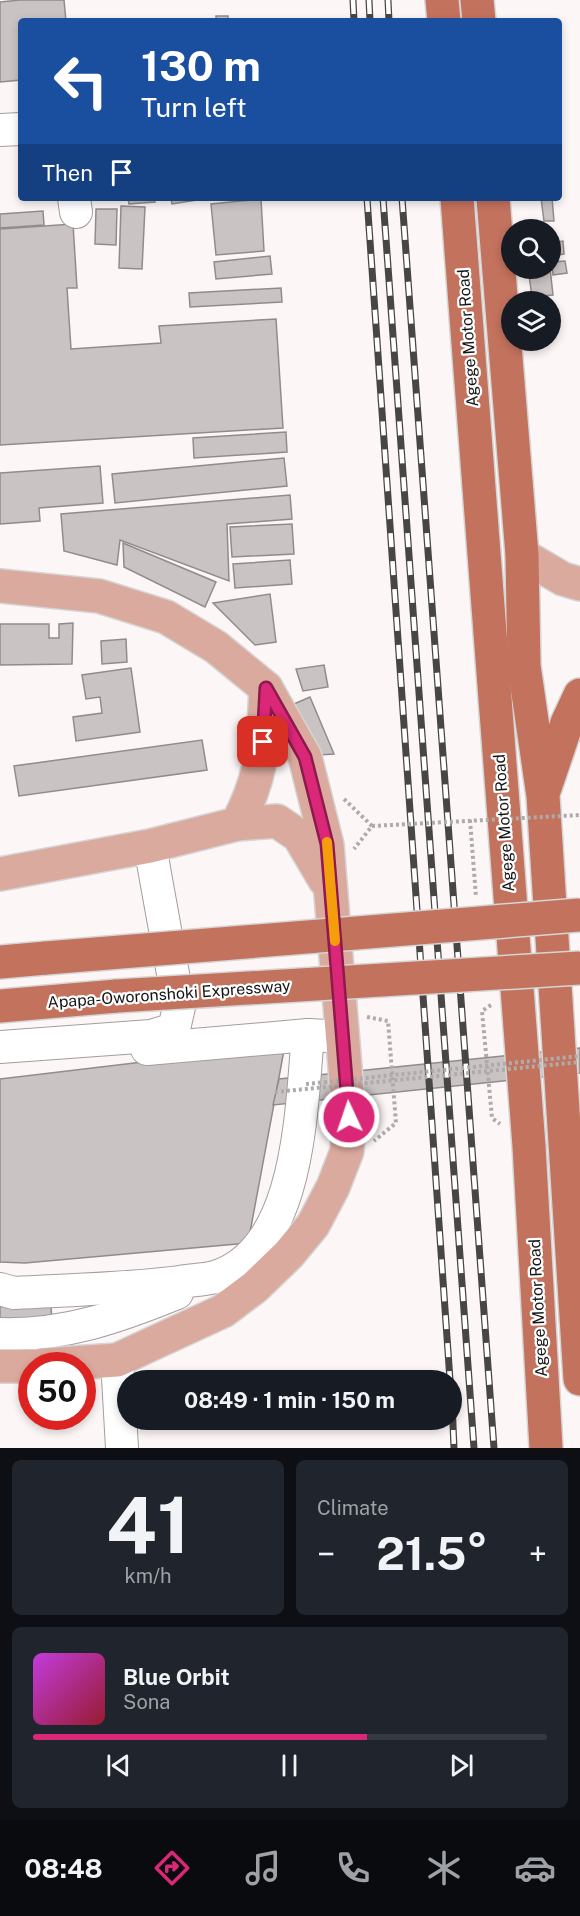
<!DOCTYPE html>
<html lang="en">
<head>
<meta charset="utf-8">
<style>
	:root { --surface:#171b24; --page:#20242c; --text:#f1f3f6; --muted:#9ea1a6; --line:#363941; --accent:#db2777 }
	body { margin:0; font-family:"Public Sans",sans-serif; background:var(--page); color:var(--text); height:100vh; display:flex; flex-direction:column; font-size:22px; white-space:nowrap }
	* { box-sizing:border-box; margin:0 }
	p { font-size:20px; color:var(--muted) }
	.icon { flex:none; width:33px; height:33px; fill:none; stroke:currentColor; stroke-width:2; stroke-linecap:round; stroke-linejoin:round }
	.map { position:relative; height:1448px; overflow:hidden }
	.sheet { display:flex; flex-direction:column; gap:12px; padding:12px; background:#0d0f14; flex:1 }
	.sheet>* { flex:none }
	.top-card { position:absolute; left:18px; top:18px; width:544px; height:183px; border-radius:6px; box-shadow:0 3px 9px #0003; background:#1a4fa0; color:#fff; overflow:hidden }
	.tools { position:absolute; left:501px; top:219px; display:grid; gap:12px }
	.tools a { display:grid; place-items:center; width:60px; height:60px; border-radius:50%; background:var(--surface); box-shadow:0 3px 9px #0003; font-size:30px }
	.speed { position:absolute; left:18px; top:1352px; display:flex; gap:12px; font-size:30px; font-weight:700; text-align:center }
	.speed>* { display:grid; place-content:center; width:78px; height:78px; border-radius:50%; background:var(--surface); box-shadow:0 3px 9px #0003; line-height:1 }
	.speed .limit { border:9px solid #d22; background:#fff; color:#111 }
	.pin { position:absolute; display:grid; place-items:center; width:51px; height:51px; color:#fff; margin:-26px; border-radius:12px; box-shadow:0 3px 9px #0006 }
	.me { position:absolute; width:66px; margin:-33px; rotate:357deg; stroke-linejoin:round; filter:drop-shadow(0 0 4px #0008) }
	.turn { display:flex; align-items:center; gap:21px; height:126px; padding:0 24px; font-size:27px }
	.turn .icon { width:78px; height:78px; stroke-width:2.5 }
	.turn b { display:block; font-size:42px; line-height:51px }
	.then { display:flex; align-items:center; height:57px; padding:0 24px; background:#0003; gap:12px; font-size:22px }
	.big { font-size:45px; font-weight:700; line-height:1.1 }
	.sheet .widget { flex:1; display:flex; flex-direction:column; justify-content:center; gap:9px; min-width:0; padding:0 21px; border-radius:9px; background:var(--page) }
	.sheet .dial { align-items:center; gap:0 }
	.dial b { font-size:78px; line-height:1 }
	.song { display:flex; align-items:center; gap:18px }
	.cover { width:72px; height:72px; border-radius:9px; background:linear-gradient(135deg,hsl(290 70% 55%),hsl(350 70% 35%)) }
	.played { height:6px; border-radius:3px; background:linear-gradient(90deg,var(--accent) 65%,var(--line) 65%) }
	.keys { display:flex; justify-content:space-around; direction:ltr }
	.heat { display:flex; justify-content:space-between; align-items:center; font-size:33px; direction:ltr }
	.sheet .tiles { flex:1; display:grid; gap:12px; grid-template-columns:1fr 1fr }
	.widget:last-child { grid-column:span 2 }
	.trip { position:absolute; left:117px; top:1370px; width:345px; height:60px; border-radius:30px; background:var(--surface); box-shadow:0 3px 9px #0003; font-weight:700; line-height:60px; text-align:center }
	.tabs { display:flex; height:96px; justify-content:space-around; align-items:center; background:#090b0e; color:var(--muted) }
	.tabs .icon { width:42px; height:42px }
	.tabs .on { color:var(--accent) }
	.tabs b { font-size:27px; color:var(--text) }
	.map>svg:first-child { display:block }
	.building { fill:#c9c4c3; stroke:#918c8b; stroke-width:1.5 }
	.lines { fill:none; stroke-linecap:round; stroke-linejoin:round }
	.minor-casing { stroke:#a39e9d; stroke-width:34 }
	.major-casing { stroke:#d5d5d5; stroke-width:36 }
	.highway-casing { stroke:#d5d5d5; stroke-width:36 }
	.path { stroke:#afabaa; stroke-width:4; stroke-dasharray:3 3; stroke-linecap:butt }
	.minor { stroke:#fff; stroke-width:32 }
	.major { stroke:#dbaa9e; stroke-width:33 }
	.highway { stroke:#c3725d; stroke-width:33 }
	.rail-casing { stroke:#484645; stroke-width:7 }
	.rail { stroke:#fff; stroke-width:4.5; stroke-dasharray:14; stroke-linecap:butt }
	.highway-bridge-casing { stroke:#d5d5d5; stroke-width:36; stroke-linecap:butt }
	.path-bridge { stroke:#afabaa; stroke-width:4; stroke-dasharray:3 3; stroke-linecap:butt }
	.highway-bridge { stroke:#c3725d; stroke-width:33 }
	.route-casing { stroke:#8e194d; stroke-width:15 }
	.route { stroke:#db2777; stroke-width:10 }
	.slow { stroke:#f59e0b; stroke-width:10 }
	.labels { text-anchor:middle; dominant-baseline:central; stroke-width:4.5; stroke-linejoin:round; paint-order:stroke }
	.street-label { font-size:16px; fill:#161414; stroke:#fff }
</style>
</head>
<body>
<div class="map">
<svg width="580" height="1448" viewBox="0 0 580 1448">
	<rect width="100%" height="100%" fill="#fcf7f6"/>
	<g class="building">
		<polygon points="20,0 64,0 66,21 21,21 21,80 0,82 0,2"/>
		<rect x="216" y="16" width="12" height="5"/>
		<polygon points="128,198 154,198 155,202 129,204"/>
		<polygon points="171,198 210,198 172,204"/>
		<polygon points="541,198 552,198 554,221 544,221"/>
		<polygon points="261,199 264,251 216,255 211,204"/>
		<polygon points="121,206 145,207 142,269 119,268"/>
		<polygon points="96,209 117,209 116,245 95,244"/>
		<polygon points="43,211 44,225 0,228 0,214"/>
		<polygon points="73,224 77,288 67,288 71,349 161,343 159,326 276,319 283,428 0,445 0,229"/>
		<polygon points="563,241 564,254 551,256 550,243"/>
		<polygon points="270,256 272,274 216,279 214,262"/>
		<polygon points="565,261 567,273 553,275 552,262"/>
		<polygon points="528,268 550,268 553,295 532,297"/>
		<polygon points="281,288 282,302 190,307 189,293"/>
		<polygon points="286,432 287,452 194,458 193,438"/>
		<polygon points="284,458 287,486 115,503 112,474"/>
		<polygon points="100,466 103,503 39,508 40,521 0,524 0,473"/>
		<polygon points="290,495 292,519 227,524 229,581 120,540 117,565 64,551 61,514"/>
		<polygon points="292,524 294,554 232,557 230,527"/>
		<polygon points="123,543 216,582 205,607 124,567"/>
		<polygon points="290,560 292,584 235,588 233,564"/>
		<polygon points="270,594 276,642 255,645 213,603"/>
		<polygon points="73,623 72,664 0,665 0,624 49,624 49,638 59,638 59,624"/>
		<polygon points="126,639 127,662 102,664 101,641"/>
		<polygon points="324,665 328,687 303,691 296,669"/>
		<polygon points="131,668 140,732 76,741 73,717 102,713 100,697 86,699 82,675"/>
		<polygon points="310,697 334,754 318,755 294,704"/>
		<polygon points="202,740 207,770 19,796 14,766"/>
		<polygon points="285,1045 248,1243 25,1263 0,1262 0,1079"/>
		<polygon points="580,1048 580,1073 273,1105 279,1079"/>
		<polygon points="0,1305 51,1305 52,1325 0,1328"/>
	</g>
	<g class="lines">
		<g class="minor-casing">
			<g id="minor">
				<polyline points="0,130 21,129"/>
				<polyline points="74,198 76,212"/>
				<polyline points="0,1047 151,1036 174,1029 179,1007 150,846"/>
				<polyline points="147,1049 308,1035 328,1036"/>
				<path d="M0,1289L14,1293C69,1290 125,1289 179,1282C191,1280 204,1280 215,1277C301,1251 301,1107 308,1035"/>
				<path d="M0,1334C65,1336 118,1317 177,1293"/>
				<polyline points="117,1360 122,1448"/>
			</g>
		</g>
		<g class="major-casing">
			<g id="major">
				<polyline points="522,555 563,579 580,584"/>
				<polyline points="0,586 99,596 166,617 216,647 266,688 305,757 327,845 349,1117 347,1151 333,1187 313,1225 289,1254 255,1287 223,1311 117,1360 43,1365"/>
				<polyline points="237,824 277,821 299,836 325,880"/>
				<path d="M0,874L150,846L237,824C264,774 263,743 266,688"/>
				<polyline points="0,1366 32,1366"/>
			</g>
		</g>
		<g class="highway-casing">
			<g id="highway">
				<polyline points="442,0 444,21"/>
				<polyline points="477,0 479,21"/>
				<polyline points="457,198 529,1146 546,1448"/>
				<polyline points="493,198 522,555 524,666 543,796 580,1379"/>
				<polyline points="545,788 567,723 580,695"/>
				<polyline points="0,962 46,958"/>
				<polyline points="0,1006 117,996"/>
			</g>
		</g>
		<g class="path">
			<polyline points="344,799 372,826 354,849"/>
			<polyline points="470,820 476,897"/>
			<polyline points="491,1005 482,1011 492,1118 500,1124"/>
			<polyline points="367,1017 388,1021 396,1123 374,1141"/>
		</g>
		<use href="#minor" class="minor"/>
		<use href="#major" class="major"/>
		<use href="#highway" class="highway"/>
		<g class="rail-casing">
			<g id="rail">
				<polyline points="353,0 354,21"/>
				<polyline points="369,0 370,21"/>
				<polyline points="388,0 389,21"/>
				<polyline points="367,198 450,1380"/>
				<polyline points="383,198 474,1448"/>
				<polyline points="402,198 494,1448"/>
				<polyline points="452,1402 454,1448"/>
			</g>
		</g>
		<use href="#rail" class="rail"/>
		<g class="highway-bridge-casing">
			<g id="highway-bridge">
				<polyline points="46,958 580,915"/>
				<polyline points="117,996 580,968"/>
			</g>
		</g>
		<g class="path-bridge">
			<polyline points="372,826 580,815"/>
			<polyline points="306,1084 580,1056"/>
			<polyline points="275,1092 580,1062"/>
		</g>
		<use href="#highway-bridge" class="highway-bridge"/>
	</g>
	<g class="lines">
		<g class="route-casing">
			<polyline id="route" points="263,742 266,688 305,757 327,844 349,1117"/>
		</g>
		<use href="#route" class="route"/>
		<polyline class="slow" points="327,842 335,941"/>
	</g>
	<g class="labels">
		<g class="street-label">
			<text transform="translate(468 338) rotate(-94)">Agege Motor Road</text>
			<text transform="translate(504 823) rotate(-94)">Agege Motor Road</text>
			<text transform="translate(169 994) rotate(-4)">Apapa-Oworonshoki Expressway</text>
			<text transform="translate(538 1308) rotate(-93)">Agege Motor Road</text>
		</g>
	</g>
</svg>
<div class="tools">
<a><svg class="icon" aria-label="search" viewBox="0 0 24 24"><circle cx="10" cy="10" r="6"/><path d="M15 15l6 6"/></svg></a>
<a><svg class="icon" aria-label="layers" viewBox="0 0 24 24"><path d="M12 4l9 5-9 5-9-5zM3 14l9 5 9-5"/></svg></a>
</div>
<div class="speed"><div class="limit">50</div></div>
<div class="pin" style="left:263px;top:742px;background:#d93025"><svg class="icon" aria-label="arrive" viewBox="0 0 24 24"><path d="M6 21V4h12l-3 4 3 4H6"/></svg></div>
<svg class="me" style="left:349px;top:1117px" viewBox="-20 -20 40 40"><circle r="17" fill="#db2777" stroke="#fff" stroke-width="3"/><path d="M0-11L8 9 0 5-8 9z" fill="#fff"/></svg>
<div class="trip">08:49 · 1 min · 150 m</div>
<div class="top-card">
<div class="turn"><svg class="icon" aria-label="left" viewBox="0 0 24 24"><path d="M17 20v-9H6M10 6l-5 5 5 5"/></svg><div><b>130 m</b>Turn left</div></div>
<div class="then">Then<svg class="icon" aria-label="arrive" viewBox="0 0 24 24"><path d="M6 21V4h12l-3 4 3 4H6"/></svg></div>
</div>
</div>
<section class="sheet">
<div class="tiles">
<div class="widget dial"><b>41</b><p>km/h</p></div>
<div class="widget"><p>Climate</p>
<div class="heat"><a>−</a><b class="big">21.5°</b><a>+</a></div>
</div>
<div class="widget">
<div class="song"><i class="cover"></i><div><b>Blue Orbit</b><p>Sona</p></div></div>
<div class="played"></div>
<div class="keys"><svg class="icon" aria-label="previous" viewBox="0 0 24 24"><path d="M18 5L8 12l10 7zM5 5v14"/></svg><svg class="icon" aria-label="pause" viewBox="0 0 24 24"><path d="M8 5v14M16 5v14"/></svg><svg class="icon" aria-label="next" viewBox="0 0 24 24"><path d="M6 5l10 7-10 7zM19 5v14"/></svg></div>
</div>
</div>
</section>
<nav class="tabs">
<b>08:48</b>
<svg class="icon on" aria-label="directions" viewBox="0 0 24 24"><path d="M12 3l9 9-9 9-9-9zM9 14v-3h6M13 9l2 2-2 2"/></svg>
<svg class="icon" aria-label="music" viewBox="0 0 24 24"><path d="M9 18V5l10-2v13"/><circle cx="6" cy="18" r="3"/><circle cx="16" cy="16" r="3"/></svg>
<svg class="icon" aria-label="phone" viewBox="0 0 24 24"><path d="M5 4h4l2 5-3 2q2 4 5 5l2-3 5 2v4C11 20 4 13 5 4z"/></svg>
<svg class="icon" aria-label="climate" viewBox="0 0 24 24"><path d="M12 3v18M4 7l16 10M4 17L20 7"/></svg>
<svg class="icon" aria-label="car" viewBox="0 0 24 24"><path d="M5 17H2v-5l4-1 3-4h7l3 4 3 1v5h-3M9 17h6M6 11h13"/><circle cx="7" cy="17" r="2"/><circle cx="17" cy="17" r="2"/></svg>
</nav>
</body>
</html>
